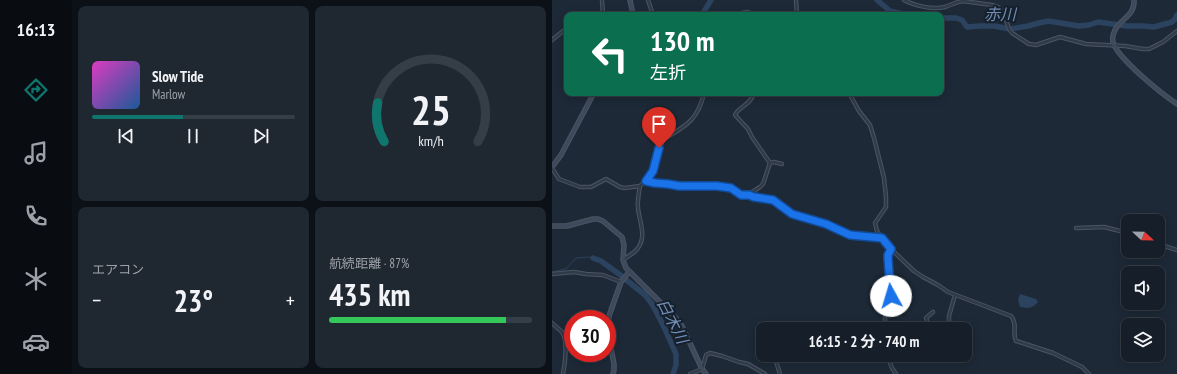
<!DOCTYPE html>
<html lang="ja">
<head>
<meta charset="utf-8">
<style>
	:root { --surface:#161f29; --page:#1f2731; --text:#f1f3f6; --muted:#9ea2a8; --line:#353d46; --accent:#0f766e }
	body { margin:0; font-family:"PT Sans Narrow","Noto Sans JP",sans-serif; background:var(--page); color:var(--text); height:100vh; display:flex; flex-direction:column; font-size:15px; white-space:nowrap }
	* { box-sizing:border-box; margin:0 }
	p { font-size:13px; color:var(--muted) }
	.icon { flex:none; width:22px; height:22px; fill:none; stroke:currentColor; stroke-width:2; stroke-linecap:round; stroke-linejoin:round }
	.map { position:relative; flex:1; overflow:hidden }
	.sheet { display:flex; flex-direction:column; gap:6px; padding:6px; background:#0c1117; width:480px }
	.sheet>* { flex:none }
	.banner { position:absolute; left:12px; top:12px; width:380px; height:84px; border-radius:8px; box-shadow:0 2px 10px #0003,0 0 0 1px var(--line); background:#0b6e4f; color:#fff; overflow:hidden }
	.needle { width:26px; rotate:112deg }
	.fabs { position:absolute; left:569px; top:214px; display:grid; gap:8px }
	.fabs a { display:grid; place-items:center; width:44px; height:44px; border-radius:8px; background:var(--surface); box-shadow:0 2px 10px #0003,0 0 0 1px var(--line); font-size:20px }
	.speed { position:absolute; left:12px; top:310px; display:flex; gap:8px; font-size:20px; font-weight:700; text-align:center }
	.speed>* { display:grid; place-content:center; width:52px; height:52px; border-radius:50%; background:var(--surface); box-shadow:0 2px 10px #0003,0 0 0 1px var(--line); line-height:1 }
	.speed .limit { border:6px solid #d22; background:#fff; color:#111 }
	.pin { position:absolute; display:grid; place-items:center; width:34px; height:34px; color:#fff; margin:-41px -17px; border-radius:50% 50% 50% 0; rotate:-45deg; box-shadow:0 0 4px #0007 }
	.pin .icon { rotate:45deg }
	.me { position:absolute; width:44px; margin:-22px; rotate:354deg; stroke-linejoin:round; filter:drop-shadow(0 0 3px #0008) }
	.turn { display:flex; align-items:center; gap:14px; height:84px; padding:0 20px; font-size:18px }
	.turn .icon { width:52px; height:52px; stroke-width:2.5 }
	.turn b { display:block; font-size:28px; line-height:34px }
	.big { font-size:30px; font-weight:700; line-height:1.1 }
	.sheet .card { flex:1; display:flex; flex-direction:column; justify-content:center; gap:6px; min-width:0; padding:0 14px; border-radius:8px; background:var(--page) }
	.sheet .dial { align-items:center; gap:0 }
	.dial svg { height:104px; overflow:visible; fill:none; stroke:var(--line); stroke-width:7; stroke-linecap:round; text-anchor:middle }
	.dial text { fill:var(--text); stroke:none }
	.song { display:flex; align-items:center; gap:12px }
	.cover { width:48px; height:48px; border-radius:6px; background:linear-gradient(135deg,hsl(310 70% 55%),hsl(210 70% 35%)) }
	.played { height:4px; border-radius:2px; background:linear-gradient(90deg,var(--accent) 45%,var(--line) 45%) }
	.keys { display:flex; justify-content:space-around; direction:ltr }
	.heat { display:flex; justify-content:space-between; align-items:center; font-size:22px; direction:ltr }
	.charge { height:6px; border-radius:3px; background:linear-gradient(90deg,#34c759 87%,var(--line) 0) }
	.sheet .tiles { flex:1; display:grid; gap:6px; grid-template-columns:repeat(2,1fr) }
	.trip { position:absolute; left:204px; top:322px; width:216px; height:40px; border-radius:8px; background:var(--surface); box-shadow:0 2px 10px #0003,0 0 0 1px var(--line); font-weight:700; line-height:40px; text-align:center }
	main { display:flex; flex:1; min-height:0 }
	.tab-bar { display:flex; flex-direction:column; width:72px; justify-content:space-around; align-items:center; background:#090c10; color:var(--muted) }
	.tab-bar .icon { width:28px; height:28px }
	.tab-bar .active { color:var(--accent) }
	.tab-bar b { font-size:18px; color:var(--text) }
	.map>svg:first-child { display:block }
	.water { fill:#2c435f }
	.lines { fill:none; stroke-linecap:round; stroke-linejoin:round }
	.stream { stroke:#2c435f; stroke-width:1 }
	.river { stroke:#2c435f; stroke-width:5.5 }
	.street-casing { stroke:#4b5563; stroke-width:4.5 }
	.secondary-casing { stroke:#4b5563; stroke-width:5.5 }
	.street { stroke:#303a48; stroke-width:2.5 }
	.secondary { stroke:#3e495b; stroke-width:3.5 }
	.route-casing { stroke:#114b97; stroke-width:10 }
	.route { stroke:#1a73e8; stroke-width:7 }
	.labels { text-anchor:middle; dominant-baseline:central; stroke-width:4; stroke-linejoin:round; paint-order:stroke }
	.water-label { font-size:16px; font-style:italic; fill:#6f8db2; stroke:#16202c }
</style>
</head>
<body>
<main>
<nav class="tab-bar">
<b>16:13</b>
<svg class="icon active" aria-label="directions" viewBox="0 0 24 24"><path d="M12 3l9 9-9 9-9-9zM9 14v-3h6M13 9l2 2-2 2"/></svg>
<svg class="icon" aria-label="music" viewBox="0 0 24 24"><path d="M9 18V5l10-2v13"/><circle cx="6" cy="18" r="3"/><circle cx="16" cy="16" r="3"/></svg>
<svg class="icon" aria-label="phone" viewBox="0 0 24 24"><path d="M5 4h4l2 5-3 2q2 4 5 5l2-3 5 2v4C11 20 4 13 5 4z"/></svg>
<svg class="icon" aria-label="climate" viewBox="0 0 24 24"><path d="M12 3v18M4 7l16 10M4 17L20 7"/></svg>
<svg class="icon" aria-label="car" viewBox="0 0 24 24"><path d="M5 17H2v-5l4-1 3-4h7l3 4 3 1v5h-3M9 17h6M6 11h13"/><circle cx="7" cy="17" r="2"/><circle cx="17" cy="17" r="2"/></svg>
</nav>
<section class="sheet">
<div class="tiles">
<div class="card">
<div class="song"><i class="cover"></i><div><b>Slow Tide</b><p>Marlow</p></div></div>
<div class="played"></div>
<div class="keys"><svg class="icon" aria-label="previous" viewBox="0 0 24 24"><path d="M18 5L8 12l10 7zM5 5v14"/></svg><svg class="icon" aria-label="pause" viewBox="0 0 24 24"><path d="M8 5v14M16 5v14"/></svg><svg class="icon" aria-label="next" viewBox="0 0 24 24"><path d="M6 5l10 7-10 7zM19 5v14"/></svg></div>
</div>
<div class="card dial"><svg viewBox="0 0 100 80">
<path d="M14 69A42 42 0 1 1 86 69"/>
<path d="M14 69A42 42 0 0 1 9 39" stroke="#0f766e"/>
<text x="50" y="56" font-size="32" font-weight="700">25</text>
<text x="50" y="72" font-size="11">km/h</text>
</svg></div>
<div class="card"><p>エアコン</p>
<div class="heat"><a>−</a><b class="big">23°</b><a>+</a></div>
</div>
<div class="card"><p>航続距離 · 87%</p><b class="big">435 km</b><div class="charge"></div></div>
</div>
</section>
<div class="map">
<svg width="625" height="374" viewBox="0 0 625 374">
	<rect width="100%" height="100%" fill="#1d2937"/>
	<path class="water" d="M468,294L484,299L486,302C480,309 476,308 468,307L466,300Z"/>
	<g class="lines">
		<polyline class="stream" points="0,272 14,269 24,258 36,257 41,258"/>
		<g class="river">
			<polyline points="325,0 338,11 356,15"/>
			<polyline points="150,15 159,0"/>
			<polyline points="389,18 404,18 410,20 415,27 428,26 442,26 458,29 476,26 487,23 496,21 527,26 537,25 546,22 575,26 591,26 602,27 620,22 623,19 625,15"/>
			<polyline points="41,258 49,261 67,274 93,295 100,304 111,325 124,354 124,365 121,374"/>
		</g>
		<g class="street-casing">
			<g id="street">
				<polyline points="50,0 51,15"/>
				<polyline points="96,0 101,15"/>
				<polyline points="244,0 245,15"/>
				<path d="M352,0C363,6 381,10 393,7C399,5 404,2 411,1L440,5L446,7L451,11L457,29L460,33L477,44L484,45L508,37L534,44L573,46L591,49H597L611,42L625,31"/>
				<polyline points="177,15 196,12 204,15"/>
				<polyline points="0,40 15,28"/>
				<path d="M202,93C198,106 187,106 183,115L196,129L200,137L218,163"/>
				<polyline points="297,93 307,111 318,125 322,138 332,178 334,197 334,207 323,223 325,231 330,238"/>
				<polyline points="218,163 222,162 230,164"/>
				<path d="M0,168L7,179L28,187H39L54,179L68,187L73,188L88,186L99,175L110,142L112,139C134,126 146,120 152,93"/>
				<polyline points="94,181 103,183 116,184 136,187 171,187 180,189 189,195 194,196 208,187 211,184 218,163"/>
				<path d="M197,195L202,197L221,200L240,215L274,224L298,235L320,236L330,239L339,249L362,271L371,277L386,285L396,292L459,316C466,324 460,333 464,341L501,353L530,367L537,374"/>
				<polyline points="524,228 552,227 576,233"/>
				<polyline points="606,244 625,250"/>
				<path d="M71,260C76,256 83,253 86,248C95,236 87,220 86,208C85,200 87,193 88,186"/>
				<polyline points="0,274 22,272 34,274 51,275 69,282"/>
				<path d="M0,323C3,326 7,329 10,332C16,341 13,364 11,374"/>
				<polyline points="333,329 333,309 339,296 336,259 336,255 339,249"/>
				<polyline points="378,329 374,318 381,312"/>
				<polyline points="397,329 397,316 403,295"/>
				<polyline points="222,355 228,374"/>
				<polyline points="335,355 340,368 344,374"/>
				<polyline points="138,374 150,369 154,355 158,353 170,356 187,362 196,364 213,374"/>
			</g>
		</g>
		<g class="secondary-casing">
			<g id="secondary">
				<polyline points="78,0 81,15"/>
				<path d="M582,0C583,16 569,18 563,30C561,34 560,38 561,42C565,58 610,94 625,104"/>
				<polyline points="0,167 9,155 42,93"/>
				<polyline points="0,226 15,226 41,219 46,219 51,221 70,237 72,245 71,260 74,268 123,317 130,326 150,369 154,374"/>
				<polyline points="61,374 62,370 62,364 56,333 56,326 57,316 69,282 77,272"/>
			</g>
		</g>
		<use href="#street" class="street"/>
		<use href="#secondary" class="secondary"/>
	</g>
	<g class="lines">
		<g class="route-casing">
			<polyline id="route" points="107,148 101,171 94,181 103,183 116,184 127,186 165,186 179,188 189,195 197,195 202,197 221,200 240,214 274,224 298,235 330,238 339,249 336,255 336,259 339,296"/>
		</g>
		<use href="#route" class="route"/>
	</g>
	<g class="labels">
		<g class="water-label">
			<text x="448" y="14">赤川</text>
			<text transform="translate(121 321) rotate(63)">白木川</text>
		</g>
	</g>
</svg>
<div class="fabs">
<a><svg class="needle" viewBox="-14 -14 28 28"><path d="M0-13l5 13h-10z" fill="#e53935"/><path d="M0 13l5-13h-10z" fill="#9ea2a8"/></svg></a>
<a><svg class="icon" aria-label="sound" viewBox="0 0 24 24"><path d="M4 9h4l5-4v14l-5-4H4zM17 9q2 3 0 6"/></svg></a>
<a><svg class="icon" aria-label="layers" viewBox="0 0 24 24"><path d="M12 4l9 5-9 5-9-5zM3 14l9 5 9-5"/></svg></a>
</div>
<div class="speed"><div class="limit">30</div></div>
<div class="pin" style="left:107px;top:148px;background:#d93025"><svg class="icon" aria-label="arrive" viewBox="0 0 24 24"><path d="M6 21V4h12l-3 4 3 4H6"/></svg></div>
<svg class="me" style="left:339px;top:296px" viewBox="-20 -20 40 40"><circle r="19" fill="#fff"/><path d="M0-13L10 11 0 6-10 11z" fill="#1a73e8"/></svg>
<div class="trip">16:15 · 2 分 · 740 m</div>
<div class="banner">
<div class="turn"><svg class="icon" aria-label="left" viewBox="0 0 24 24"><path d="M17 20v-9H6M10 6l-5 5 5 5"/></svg><div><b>130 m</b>左折</div></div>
</div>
</div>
</main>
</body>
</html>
